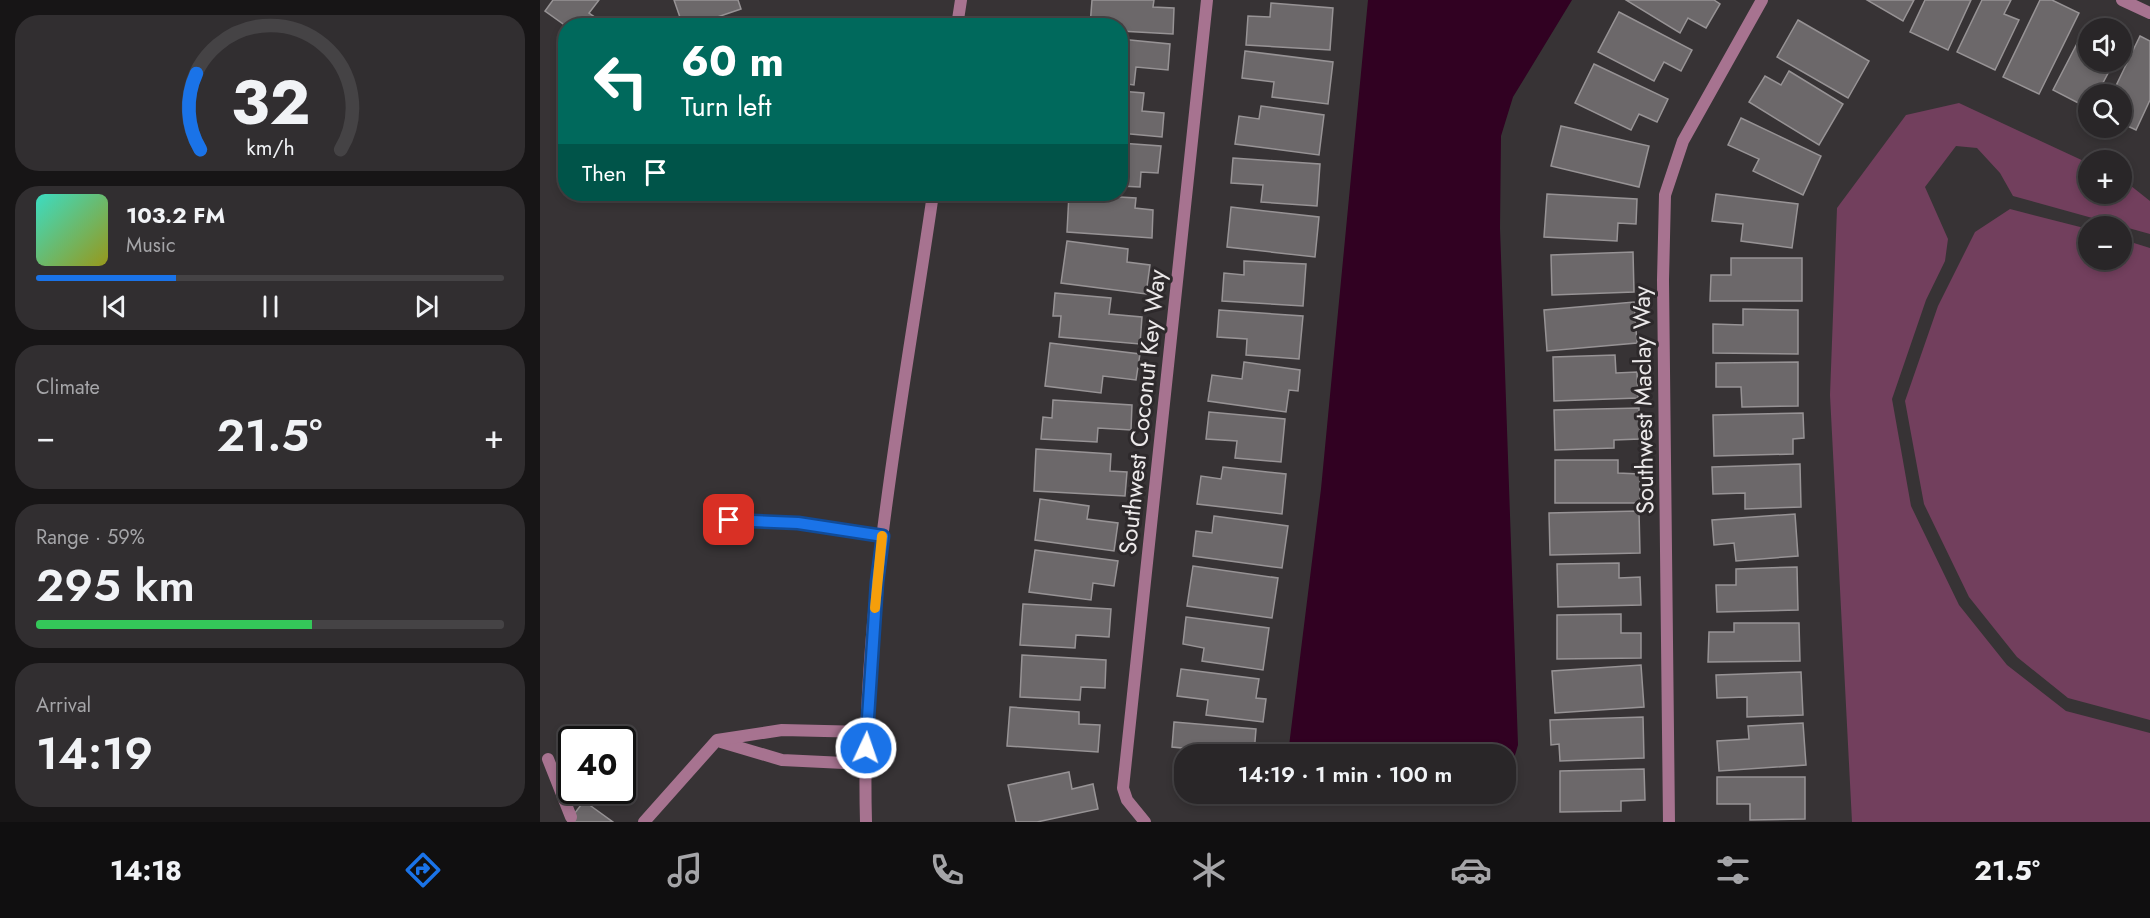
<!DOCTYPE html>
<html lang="en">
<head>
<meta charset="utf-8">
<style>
	:root { --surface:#292628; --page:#312e30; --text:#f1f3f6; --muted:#a5a5a8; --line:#454345; --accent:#1a73e8 }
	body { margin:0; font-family:Jost,sans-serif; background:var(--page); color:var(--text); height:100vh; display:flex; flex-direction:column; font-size:22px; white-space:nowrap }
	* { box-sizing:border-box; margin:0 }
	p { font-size:20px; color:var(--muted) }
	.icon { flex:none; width:33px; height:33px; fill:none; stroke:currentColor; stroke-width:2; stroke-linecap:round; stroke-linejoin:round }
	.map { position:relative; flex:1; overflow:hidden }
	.panel { display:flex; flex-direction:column; gap:15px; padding:15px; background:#171516; width:540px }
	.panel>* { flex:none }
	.guide { position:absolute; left:18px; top:18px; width:570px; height:183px; border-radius:24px; box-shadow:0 3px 9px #0003,0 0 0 2px var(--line); background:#00695c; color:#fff; overflow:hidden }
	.controls { position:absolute; left:1538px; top:18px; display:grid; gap:12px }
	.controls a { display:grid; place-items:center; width:54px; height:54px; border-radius:50%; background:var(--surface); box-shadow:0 3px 9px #0003,0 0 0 2px var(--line); font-size:30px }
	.speed { position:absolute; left:18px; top:726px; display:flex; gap:12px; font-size:30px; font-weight:700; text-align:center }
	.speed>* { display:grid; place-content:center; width:78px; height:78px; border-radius:50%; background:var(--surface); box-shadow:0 3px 9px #0003,0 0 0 2px var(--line); line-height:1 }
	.speed .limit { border:3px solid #111; border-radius:9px; background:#fff; color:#111 }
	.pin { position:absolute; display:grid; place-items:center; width:51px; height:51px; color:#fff; margin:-26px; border-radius:12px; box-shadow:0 3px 9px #0006 }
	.me { position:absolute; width:66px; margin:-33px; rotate:3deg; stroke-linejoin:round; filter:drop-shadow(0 0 4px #0008) }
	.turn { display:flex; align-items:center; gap:21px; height:126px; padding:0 24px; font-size:27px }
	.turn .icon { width:78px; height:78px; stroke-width:2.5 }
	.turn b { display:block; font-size:42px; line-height:51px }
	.then { display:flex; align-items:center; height:57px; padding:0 24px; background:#0003; gap:12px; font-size:22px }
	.big { font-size:45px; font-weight:600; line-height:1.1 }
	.panel .tile { flex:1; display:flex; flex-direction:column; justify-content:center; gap:9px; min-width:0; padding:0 21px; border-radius:24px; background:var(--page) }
	.panel .dial { align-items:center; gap:0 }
	.dial svg { height:156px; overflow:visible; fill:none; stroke:var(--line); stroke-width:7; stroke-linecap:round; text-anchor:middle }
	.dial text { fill:var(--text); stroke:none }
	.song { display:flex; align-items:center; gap:18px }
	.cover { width:72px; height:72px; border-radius:9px; background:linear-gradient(135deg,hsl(170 70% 55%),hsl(60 70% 35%)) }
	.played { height:6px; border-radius:3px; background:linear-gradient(90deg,var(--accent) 30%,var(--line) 30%) }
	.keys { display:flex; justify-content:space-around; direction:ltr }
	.heat { display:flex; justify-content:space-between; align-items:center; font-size:33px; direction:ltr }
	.charge { height:9px; border-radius:4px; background:linear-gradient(90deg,#34c759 59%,var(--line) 0) }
	.trip { position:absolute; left:634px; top:744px; width:342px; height:60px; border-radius:24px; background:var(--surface); box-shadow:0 3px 9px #0003,0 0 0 2px var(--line); font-weight:600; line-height:60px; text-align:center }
	.dock { display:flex; height:96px; justify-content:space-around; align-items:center; background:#100f10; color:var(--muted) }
	.dock .icon { width:42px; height:42px }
	.dock .selected { color:var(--accent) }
	.dock b { font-size:27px; color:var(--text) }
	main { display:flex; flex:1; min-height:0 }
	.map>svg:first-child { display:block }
	.green { fill:#723f5d }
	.water { fill:#310122 }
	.building { fill:#6c686a; stroke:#979395; stroke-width:1.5 }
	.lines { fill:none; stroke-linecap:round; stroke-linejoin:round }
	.service { stroke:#a77390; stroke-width:12 }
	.minor { stroke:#a77390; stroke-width:12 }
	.tertiary { stroke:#a77390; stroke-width:12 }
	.route-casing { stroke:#114b97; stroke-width:15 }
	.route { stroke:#1a73e8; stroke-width:10 }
	.slow { stroke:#f59e0b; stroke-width:10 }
	.labels { text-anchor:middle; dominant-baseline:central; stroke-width:6; stroke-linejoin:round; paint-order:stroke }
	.street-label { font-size:24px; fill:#ebe8e9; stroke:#2d292b }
</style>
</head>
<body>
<main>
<section class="panel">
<div class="tile dial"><svg viewBox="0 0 100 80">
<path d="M14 69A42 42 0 1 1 86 69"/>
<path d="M14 69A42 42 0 0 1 12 30" stroke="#1a73e8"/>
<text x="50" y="56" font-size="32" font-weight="700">32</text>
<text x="50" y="72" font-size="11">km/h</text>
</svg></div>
<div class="tile">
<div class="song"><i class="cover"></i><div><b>103.2 FM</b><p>Music</p></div></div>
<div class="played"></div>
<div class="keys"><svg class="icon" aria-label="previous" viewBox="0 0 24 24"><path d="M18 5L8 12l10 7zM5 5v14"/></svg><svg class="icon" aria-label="pause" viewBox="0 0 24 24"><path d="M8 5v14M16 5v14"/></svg><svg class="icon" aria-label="next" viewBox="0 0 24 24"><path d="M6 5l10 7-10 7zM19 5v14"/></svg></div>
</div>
<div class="tile"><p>Climate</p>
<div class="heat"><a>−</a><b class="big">21.5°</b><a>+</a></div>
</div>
<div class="tile"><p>Range · 59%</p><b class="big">295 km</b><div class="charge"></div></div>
<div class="tile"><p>Arrival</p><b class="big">14:19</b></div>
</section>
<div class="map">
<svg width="1610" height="822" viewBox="0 0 1610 822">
	<rect width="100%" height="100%" fill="#373335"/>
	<g class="green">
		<polygon points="1419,103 1548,163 1548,194 1581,194 1581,178 1610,201 1610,234 1473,196 1460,173 1437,148 1416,146 1385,187 1408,239 1405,261 1386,300 1352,399 1371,506 1419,605 1467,665 1526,711 1610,733 1610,822 1312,822 1290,395 1297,208 1366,115"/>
		<polygon points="1470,209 1548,229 1548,260 1581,260 1581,239 1610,248 1610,720 1528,698 1477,657 1429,597 1384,504 1365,401 1398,306 1435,232"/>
	</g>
	<polygon class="water" points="828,0 1032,0 973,97 961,136 960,228 978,745 969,775 966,778 966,754 748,754 781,489"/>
	<g class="building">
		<polygon points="13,0 59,0 49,13 62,22 60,26 26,26 5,11"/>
		<polygon points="134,0 198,0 201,9 151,26 143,26"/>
		<polygon points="552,0 614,0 613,7 634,8 633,34 580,31 580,26 550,26"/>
		<polygon points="1086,0 1174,0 1180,4 1166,28 1148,18 1140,33"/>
		<polygon points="1327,0 1374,0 1363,21"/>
		<polygon points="1385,0 1431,0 1408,50 1370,32"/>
		<polygon points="1442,0 1471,0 1464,14 1479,20 1455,70 1417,52"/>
		<polygon points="1500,0 1512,0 1539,13 1499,94 1463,77"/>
		<polygon points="731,3 793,8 790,50 706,45 708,16 730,17"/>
		<polygon points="1079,12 1152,50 1141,71 1124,62 1114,81 1058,52"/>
		<polygon points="1564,19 1589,32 1581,48 1581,28 1559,28"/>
		<polygon points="1258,20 1329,61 1308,98 1237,57"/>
		<polygon points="1542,34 1548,37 1548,62 1574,62 1557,94 1548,94 1548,108 1513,90"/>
		<polygon points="1600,36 1610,41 1610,100 1596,130 1581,123 1581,94 1572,94"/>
		<polygon points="580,39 630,44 628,70 596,67 594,85 580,83"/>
		<polygon points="705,51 793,62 788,104 732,97 734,82 702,78"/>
		<polygon points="1054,64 1128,99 1117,122 1099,114 1091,130 1035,103"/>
		<polygon points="1249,71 1303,104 1279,145 1209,102 1225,76 1241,85"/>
		<polygon points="580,91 604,93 602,111 624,113 622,137 580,133"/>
		<polygon points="721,106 784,115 779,155 695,144 699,116 719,119"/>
		<polygon points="1201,118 1281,156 1263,195 1213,171 1219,159 1188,145"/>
		<polygon points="1021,126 1109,146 1099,187 1011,166"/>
		<polygon points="580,143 621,146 618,173 601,172 600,187 580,186"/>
		<polygon points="693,158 780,164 777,206 721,202 723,185 691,183"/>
		<polygon points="529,194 596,198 595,208 613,210 612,238 527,232"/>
		<polygon points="1007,194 1097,199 1096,224 1078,223 1077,241 1004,237"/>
		<polygon points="1176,194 1258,204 1252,248 1201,241 1203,224 1172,221"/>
		<polygon points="691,207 779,217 775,257 687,247"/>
		<polygon points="527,241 588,249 587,262 610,265 606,294 521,283"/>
		<polygon points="1093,252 1094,292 1012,295 1011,255"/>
		<polygon points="1191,258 1262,258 1262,301 1170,301 1171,275 1191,275"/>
		<polygon points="704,261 766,264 763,306 682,301 684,273 704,275"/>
		<polygon points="515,293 571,298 569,314 602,317 600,344 519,337 521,316 513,316"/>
		<polygon points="1094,302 1097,343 1007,351 1004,310"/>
		<polygon points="1203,309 1258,310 1258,354 1173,353 1173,324 1203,325"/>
		<polygon points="679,310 763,316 759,359 706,355 707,339 677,337"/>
		<polygon points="510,343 600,354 596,380 563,376 561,393 505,386"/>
		<polygon points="1075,355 1076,373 1097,372 1098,398 1014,401 1013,357"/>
		<polygon points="704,362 760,370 758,391 749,390 746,412 668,401 672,375 702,379"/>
		<polygon points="1258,362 1258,406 1202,407 1201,387 1176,387 1176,363"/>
		<polygon points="513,400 592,405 591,430 558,428 557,442 501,439 503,417 512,418"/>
		<polygon points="1099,408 1100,439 1074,440 1074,448 1015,450 1014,410"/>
		<polygon points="669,412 745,419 741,462 695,458 697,441 666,439"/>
		<polygon points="1263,413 1264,438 1253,439 1253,454 1174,456 1173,415"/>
		<polygon points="496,449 571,454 570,471 587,472 585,496 494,491"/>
		<polygon points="1015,460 1078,460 1078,473 1100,474 1100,503 1015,503"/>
		<polygon points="1260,464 1261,507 1205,509 1205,493 1173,494 1172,467"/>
		<polygon points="683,467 746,474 742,514 657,504 661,476 681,479"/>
		<polygon points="500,499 549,506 547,519 578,523 574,551 495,540"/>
		<polygon points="1099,511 1100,553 1010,555 1009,513"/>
		<polygon points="1255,514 1258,556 1196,561 1194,543 1174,545 1172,520"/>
		<polygon points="674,516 748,526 742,568 653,556 656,531 672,533"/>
		<polygon points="495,550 578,561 574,586 553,583 551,600 489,592"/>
		<polygon points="1079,563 1079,578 1100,577 1101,605 1018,607 1017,564"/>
		<polygon points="653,566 738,578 732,618 647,606"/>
		<polygon points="1257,567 1258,610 1177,612 1176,585 1196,585 1196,569"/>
		<polygon points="483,604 571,609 569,637 536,635 535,648 480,645"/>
		<polygon points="1081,614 1081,633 1101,633 1101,658 1017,659 1017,615"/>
		<polygon points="646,617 729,628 723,670 662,661 664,648 643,644"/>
		<polygon points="1194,623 1259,623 1260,661 1168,662 1169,632 1194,632"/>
		<polygon points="482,655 566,660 565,688 541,687 540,700 480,697"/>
		<polygon points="1101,665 1104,707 1015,713 1012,671"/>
		<polygon points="641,669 719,679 716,698 726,699 723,722 666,715 668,700 637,696"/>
		<polygon points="1261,672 1263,715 1207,717 1207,697 1177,698 1176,675"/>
		<polygon points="470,707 539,712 539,724 560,725 558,752 467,746"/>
		<polygon points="1103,717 1104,758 1020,761 1019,744 1011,745 1010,720"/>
		<polygon points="634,722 716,729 714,754 651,754 652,749 632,747"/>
		<polygon points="1263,723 1266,765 1179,771 1177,741 1209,739 1208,726"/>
		<polygon points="1104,769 1105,800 1081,801 1081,811 1020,812 1020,771"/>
		<polygon points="529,772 532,789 553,784 558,809 497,822 476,822 468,785"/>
		<polygon points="1177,777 1265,777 1265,819 1210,820 1210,804 1177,804"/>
		<polygon points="44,801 73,822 28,822"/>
	</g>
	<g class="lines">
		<g class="service">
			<polyline points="189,520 258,523 343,536"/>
			<polyline points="181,742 242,760 325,764"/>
			<polyline points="8,759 31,817"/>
			<polyline points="104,822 177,740 242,730 327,732"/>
		</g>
		<g class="minor">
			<polyline points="1582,0 1610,13"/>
			<polyline points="605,822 587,800 583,788 667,0"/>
			<polyline points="1129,822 1123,280 1125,195 1143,141 1222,0"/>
		</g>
		<g class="tertiary">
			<polyline points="417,26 421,0"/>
			<path d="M326,822C320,611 363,401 393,194"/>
		</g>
	</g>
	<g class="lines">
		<g class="route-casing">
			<polyline id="route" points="189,520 258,523 343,536 337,582 326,748"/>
		</g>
		<use href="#route" class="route"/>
		<polyline class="slow" points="335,608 342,536"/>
	</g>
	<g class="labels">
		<g class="street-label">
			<text transform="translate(1103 400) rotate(-91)">Southwest Maclay Way</text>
			<text transform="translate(602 412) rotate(-84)">Southwest Coconut Key Way</text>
		</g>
	</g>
</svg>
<div class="controls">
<a><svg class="icon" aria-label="sound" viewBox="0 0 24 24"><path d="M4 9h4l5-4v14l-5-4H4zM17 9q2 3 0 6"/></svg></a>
<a><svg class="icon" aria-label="search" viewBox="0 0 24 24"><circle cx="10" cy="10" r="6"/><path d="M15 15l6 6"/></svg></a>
<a>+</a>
<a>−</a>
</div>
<div class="speed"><div class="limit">40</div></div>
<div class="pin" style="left:189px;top:520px;background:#d93025"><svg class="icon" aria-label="arrive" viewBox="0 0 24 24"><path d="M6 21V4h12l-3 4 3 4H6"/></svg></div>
<svg class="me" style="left:326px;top:748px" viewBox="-20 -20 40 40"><circle r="17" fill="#1a73e8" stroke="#fff" stroke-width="3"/><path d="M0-11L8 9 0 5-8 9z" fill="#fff"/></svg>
<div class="trip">14:19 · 1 min · 100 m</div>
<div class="guide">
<div class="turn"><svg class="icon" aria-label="left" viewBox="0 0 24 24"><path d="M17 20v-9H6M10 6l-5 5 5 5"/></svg><div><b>60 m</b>Turn left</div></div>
<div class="then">Then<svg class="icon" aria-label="arrive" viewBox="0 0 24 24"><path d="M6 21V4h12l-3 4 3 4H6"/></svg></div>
</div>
</div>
</main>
<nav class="dock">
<b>14:18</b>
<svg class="icon selected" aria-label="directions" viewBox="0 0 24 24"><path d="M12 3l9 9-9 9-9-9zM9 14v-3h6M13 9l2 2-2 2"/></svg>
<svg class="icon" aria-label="music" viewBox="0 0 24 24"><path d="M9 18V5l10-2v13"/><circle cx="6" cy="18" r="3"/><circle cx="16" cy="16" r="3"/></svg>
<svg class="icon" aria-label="phone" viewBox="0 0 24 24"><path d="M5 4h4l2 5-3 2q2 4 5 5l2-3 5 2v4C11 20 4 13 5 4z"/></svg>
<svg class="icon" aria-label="climate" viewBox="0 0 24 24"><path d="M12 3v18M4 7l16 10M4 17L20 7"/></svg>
<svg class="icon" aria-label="car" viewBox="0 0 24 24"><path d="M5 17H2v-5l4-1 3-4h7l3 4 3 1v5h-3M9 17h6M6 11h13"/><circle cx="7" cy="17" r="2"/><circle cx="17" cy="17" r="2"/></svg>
<svg class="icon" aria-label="filters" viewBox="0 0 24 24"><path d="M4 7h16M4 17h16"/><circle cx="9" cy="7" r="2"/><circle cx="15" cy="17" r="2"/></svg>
<b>21.5°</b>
</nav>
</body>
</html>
